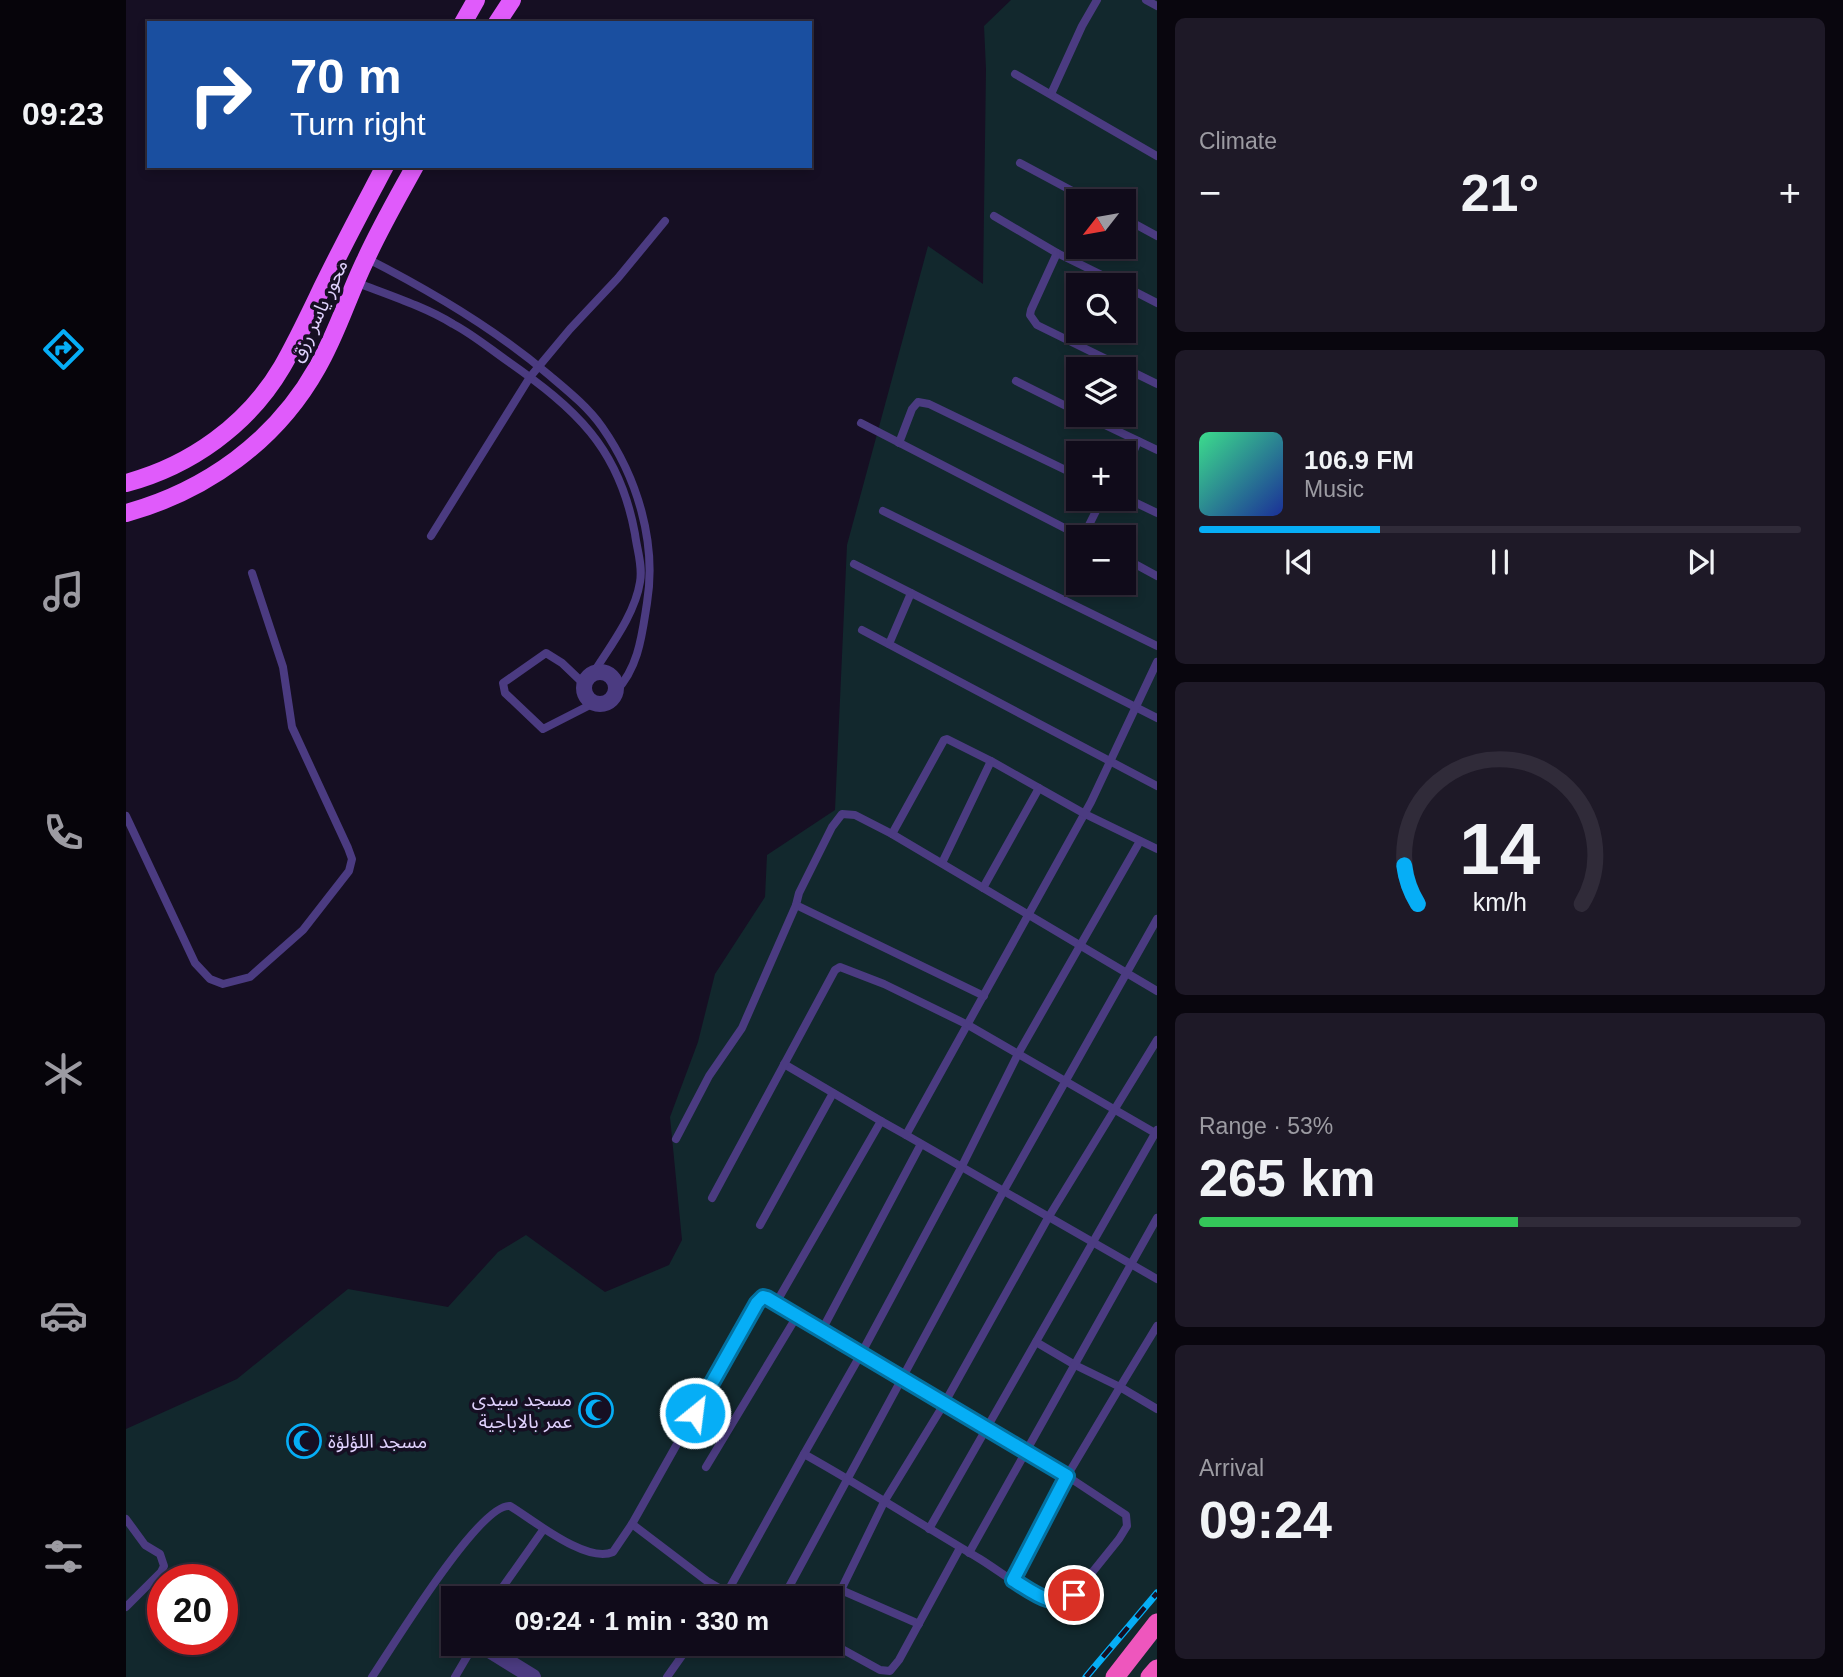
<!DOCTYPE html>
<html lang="en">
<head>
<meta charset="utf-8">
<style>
	:root { --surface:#100b1a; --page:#1e1927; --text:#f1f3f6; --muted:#9c9ba2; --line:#302b39; --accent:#06aef6 }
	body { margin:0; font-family:Helvetica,"Noto Sans Arabic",sans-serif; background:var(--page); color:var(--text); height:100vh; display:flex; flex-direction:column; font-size:26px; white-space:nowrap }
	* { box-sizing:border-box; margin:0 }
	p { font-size:23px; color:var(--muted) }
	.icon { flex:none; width:38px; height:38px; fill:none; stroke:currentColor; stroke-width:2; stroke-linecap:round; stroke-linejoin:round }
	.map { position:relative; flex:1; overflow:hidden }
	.sheet { display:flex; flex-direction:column; gap:18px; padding:18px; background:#09060e; width:686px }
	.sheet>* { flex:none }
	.hud { position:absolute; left:21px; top:21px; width:665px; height:147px; border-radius:0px; box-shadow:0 4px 10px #0003,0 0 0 2px var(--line); background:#1a4fa0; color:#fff; overflow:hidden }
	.needle { width:46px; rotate:239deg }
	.fabs { position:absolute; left:940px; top:189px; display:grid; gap:14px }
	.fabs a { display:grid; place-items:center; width:70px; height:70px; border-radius:0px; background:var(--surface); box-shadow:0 4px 10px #0003,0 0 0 2px var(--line); font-size:35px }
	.speed { position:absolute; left:21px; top:1564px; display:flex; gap:14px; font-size:35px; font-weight:700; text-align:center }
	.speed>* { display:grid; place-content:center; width:91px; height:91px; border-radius:50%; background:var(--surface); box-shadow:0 4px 10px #0003,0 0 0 2px var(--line); line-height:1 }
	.speed .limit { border:10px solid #d22; background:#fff; color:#111 }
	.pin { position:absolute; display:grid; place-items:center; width:60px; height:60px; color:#fff; margin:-30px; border:4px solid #fff; border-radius:50%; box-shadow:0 2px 7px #0007 }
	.me { position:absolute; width:77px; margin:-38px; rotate:29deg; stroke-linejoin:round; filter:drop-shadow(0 0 5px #0008) }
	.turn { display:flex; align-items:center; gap:24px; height:147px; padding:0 28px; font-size:32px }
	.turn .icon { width:91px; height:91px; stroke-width:2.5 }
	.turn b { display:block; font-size:49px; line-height:60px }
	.big { font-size:52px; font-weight:700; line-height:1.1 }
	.sheet .card { flex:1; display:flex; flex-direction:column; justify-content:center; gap:10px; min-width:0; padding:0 24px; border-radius:10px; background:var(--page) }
	.sheet .dial { align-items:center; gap:0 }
	.dial svg { height:182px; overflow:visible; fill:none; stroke:var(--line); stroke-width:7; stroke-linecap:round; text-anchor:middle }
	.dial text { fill:var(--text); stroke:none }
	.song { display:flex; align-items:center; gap:21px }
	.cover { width:84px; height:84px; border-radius:10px; background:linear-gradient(135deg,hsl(150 70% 55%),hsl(230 70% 35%)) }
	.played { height:7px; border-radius:4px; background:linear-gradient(90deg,var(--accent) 30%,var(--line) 30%) }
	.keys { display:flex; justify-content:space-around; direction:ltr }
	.heat { display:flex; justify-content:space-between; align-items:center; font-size:38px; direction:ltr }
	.charge { height:10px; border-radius:5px; background:linear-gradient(90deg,#34c759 53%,var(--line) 0) }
	.trip { position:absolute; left:315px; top:1586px; width:402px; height:70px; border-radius:0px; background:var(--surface); box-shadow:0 4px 10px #0003,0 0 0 2px var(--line); font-weight:700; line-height:70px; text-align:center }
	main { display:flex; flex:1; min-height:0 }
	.tab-bar { display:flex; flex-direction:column; width:126px; justify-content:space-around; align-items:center; background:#06040a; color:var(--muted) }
	.tab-bar .icon { width:49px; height:49px }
	.tab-bar .on { color:var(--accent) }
	.tab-bar b { font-size:32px; color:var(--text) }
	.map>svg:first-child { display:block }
	.green { fill:#12282d; fill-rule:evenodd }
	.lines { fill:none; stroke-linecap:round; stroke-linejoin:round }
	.service { stroke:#4b3b81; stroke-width:8 }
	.minor { stroke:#4b3b81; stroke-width:16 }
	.primary { stroke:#e05bfb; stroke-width:18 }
	.trunk { stroke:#ee56bd; stroke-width:19 }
	.rail-casing { stroke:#06aef6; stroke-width:7 }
	.rail { stroke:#160f23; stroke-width:4.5; stroke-dasharray:13; stroke-linecap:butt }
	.route-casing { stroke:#0471a0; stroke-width:18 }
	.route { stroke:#06aef6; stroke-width:12 }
	.labels { text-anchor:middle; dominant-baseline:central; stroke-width:7; stroke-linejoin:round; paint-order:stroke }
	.street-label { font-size:19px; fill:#e0d2fe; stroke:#160f23 }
	.poi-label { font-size:19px; fill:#e0d2fe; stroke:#160f23; text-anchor:end }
</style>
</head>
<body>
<main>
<nav class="tab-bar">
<b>09:23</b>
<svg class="icon on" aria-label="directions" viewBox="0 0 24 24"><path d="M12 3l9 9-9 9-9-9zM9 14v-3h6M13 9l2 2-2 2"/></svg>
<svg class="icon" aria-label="music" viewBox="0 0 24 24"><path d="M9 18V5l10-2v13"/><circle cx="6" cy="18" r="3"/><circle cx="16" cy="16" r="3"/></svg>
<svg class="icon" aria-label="phone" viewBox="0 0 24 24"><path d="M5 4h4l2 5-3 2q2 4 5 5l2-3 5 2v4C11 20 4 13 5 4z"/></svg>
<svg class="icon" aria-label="climate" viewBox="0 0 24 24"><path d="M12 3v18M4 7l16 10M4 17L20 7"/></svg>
<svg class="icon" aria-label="car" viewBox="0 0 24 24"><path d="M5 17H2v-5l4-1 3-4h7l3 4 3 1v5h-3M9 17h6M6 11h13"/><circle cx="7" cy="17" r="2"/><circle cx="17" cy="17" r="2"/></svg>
<svg class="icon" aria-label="filters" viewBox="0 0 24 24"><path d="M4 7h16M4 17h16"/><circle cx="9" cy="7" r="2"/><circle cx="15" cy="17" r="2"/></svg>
</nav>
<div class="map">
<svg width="1031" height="1677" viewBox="0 0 1031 1677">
	<rect width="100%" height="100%" fill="#160f23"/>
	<path class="green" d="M885,0H1031V1677H0V1429L111,1379L222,1289L322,1307L372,1252L400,1235L479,1292L543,1265L556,1240L544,1117L572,1042L589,974L639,897L641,855L709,810L721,545L802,246L857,284L860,69L858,26ZM952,201H998V247H952ZM952,285H998V331H952ZM952,369H998V415H952ZM952,453H998V499H952ZM952,537H998V583H952ZM37,1580H96V1640H37ZM327,1598H705V1643H327Z"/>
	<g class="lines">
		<g class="service">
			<polyline points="1020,0 1031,6"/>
			<polyline points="889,74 1031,156"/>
			<polyline points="925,94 956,26 971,0"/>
			<polyline points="894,163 965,201"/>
			<polyline points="868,216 931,253 996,285"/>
			<polyline points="998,218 1031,236"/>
			<polyline points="931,253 905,310 904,315 911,325 1031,384"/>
			<path d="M240,258C305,291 368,328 423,375C442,391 462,407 476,427C511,477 531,542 521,603C516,634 513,667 490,691"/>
			<path d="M229,282C260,294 300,307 327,324C346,334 363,348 380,360C450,409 493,447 509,534C511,550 517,566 514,582C509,614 485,645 468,672"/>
			<polyline points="998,286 1031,303"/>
			<polyline points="890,381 952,412"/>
			<polyline points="958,415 1031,450"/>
			<polyline points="735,423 956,537"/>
			<polyline points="773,443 786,409 792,402 803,404 952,476"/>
			<polyline points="998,474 1012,441"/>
			<polyline points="998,497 1031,513"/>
			<polyline points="757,511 1031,646"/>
			<polyline points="305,536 404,377 444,329 492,278 539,221"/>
			<polyline points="957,537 976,499"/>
			<polyline points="998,558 1031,576"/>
			<polyline points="728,564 1031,718"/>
			<polyline points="736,630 1031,786"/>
			<polyline points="763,644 785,593"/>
			<polyline points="1031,662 965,802 780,1135 1031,1279"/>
			<polyline points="458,684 436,663 420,653 377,683 379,693 417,729 468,703"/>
			<polyline points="0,816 69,963 84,979 97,984 124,977 177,930 223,871 226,859 222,848 166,727 157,667 126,573"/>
			<polyline points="766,834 818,740 821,739 865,761"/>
			<polyline points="816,863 865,761 959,814 1031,849"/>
			<polyline points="857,888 913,788"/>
			<polyline points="858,996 670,905 673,893 706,827 716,814 729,815 766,834 1031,991"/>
			<polyline points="658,1064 755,1121"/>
			<polyline points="550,1139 583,1076 616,1028 670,905"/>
			<polyline points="586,1198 709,970 714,967 758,984 842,1025 1031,1134"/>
			<polyline points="634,1225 707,1093"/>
			<polyline points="650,1303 755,1121 780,1135"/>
			<polyline points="696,1330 795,1144"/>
			<polyline points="910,1342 949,1365 994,1387 1031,1326"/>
			<polyline points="580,1467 671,1316"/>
			<polyline points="0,1519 19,1545 34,1554 38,1566 35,1572 0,1607"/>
			<polyline points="506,1524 581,1581 610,1598"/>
			<polyline points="803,1529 1031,1130"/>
			<polyline points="843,1553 1031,1218"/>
			<path d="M887,1580L941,1476L1000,1515L1001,1526L993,1539L948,1595C942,1600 937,1603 929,1602C905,1596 875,1572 854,1559C795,1524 737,1487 678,1454L735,1354L835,1168L892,1054L1014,841"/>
			<polyline points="369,1598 417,1530"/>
			<polyline points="598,1598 678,1454"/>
			<polyline points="657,1598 877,1192 1031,919"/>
			<polyline points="705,1608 715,1590"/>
			<polyline points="793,1624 715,1590 758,1502 818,1404 922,1218 1031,1040"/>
			<polyline points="705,1643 754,1670 764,1671 773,1660 834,1548"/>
			<path d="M246,1677C265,1649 354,1502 384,1506C406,1519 460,1564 487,1552L506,1524L631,1302L637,1297L941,1476L994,1387L1031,1409"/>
			<polyline points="329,1677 349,1643"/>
			<polyline points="541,1677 565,1643"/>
		</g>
		<g class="minor">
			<circle cx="474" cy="688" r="16"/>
			<polyline points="352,1643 407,1677"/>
		</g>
		<g class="primary">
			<polyline points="337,23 350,0"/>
			<polyline points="371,23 386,0"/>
			<path d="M0,483C64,466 122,425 156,367C171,341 184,313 197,286C217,245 238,206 259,166"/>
			<path d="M0,513C80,491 150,441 191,368C211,334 222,296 239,261C254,228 272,197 289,166"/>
		</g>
		<g class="trunk">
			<polyline points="989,1677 1031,1623"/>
			<polyline points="1024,1677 1031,1669"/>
		</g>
		<g class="rail-casing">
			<polyline id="rail" points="960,1677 1031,1593"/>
		</g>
		<use href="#rail" class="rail"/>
	</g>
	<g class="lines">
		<g class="route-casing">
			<path id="route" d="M569,1413L631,1303L637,1297L641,1298L941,1476L887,1580C904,1590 930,1612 948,1595"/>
		</g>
		<use href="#route" class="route"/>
	</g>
	<defs>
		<g id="mosque-ring" transform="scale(1.75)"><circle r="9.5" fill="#160f23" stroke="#06aef6" stroke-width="1.5"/><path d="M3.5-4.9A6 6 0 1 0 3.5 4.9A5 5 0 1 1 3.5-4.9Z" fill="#06aef6"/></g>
	</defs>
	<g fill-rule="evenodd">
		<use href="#mosque-ring" x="470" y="1410"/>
		<use href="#mosque-ring" x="178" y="1441"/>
	</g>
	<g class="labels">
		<g class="street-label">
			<text transform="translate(193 311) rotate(-65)">محور ياسر رزق</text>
		</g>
		<g class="poi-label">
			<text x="446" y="1399">مسجد سيدى<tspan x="446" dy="22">عمر بالاباجية</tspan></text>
			<text x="202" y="1441" text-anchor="start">مسجد اللؤلؤة</text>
		</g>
	</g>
</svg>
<div class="fabs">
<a><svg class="needle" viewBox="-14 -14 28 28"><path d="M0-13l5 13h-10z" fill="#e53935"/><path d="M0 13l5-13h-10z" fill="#9c9ba2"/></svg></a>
<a><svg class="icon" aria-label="search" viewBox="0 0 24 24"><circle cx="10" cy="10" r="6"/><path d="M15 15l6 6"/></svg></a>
<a><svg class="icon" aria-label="layers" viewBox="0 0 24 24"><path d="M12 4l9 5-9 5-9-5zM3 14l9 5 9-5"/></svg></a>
<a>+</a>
<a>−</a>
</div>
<div class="speed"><div class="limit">20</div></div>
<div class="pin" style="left:948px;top:1595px;background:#d93025"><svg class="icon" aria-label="arrive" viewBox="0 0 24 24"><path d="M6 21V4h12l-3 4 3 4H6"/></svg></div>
<svg class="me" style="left:569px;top:1413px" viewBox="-20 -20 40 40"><circle r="17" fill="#06aef6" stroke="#fff" stroke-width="3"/><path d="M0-11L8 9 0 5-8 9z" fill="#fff"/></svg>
<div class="trip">09:24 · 1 min · 330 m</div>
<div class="hud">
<div class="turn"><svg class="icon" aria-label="right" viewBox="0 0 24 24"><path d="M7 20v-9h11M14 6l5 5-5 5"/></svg><div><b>70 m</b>Turn right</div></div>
</div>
</div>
<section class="sheet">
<div class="card"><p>Climate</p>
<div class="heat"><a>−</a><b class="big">21°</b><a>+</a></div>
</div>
<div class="card">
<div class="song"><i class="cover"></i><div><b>106.9 FM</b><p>Music</p></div></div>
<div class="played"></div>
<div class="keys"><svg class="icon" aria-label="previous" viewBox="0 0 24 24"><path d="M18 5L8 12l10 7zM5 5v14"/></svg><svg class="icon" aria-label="pause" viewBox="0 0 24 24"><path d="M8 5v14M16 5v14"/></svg><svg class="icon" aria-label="next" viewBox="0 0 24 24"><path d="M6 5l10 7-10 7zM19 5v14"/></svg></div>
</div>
<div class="card dial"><svg viewBox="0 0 100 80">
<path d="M14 69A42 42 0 1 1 86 69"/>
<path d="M14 69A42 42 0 0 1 8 52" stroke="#06aef6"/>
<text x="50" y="56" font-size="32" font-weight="700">14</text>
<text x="50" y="72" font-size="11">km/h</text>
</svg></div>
<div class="card"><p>Range · 53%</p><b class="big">265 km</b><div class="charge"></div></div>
<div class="card"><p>Arrival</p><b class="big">09:24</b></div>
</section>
</main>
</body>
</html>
